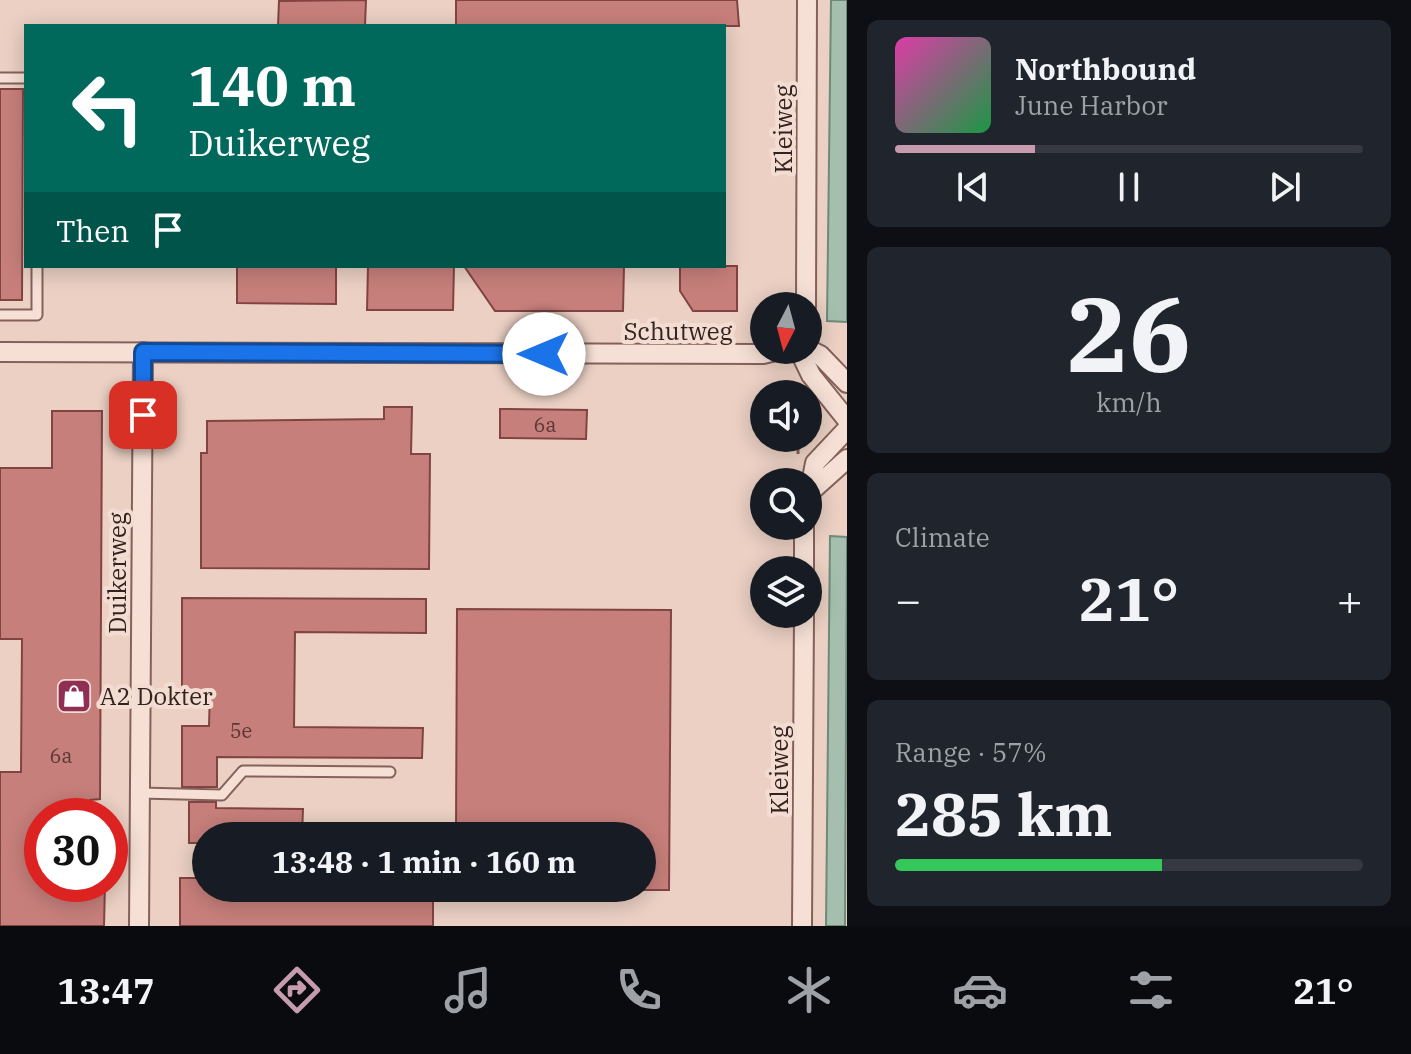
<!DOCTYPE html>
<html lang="en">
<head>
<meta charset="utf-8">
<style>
	:root { --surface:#171b24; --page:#20242c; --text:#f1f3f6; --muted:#9ea1a6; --line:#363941; --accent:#c59bad }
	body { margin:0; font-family:"IBM Plex Serif",serif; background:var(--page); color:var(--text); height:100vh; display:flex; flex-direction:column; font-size:30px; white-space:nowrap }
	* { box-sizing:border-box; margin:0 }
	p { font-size:26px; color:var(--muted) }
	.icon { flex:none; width:44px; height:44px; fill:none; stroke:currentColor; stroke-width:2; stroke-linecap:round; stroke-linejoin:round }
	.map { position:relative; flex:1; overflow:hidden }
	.side { display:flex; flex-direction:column; gap:20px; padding:20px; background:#0d0f14; width:564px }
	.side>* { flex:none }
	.top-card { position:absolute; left:24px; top:24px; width:702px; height:244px; border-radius:0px; box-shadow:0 4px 20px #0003; background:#00695c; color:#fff; overflow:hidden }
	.needle { width:52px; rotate:186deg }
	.tools { position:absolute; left:750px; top:292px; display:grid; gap:16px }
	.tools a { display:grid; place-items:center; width:72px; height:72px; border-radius:50%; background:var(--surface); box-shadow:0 4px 20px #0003; font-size:40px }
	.speed { position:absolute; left:24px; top:798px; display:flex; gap:16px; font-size:40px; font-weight:700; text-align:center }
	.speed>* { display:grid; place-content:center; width:104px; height:104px; border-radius:50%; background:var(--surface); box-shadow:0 4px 20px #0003; line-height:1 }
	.speed .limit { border:12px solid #d22; background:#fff; color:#111 }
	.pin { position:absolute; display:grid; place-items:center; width:68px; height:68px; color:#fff; margin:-34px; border-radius:16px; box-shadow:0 4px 12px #0006 }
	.me { position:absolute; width:88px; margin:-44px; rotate:270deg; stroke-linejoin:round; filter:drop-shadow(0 0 6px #0008) }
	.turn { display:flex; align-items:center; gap:28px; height:168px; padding:0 32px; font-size:36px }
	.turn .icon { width:104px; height:104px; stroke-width:2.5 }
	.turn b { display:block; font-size:56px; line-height:68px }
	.then { display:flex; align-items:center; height:76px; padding:0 32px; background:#0003; gap:16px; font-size:30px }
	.big { font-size:60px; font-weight:700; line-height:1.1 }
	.side .tile { flex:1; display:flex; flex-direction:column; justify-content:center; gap:12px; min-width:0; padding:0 28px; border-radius:12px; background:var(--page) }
	.side .dial { align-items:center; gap:0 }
	.dial b { font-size:104px; line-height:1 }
	.song { display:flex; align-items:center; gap:24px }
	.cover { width:96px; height:96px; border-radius:12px; background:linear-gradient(135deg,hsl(320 70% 55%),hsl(140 70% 35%)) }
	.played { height:8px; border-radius:4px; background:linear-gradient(90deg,var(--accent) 30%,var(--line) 30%) }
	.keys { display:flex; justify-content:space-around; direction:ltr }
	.heat { display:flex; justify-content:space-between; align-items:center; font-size:44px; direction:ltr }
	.charge { height:12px; border-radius:6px; background:linear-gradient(90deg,#34c759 57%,var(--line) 0) }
	.trip { position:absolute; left:192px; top:822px; width:464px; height:80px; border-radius:40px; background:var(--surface); box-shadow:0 4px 20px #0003; font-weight:700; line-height:80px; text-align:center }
	.tab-bar { display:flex; height:128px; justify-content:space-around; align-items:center; background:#090b0e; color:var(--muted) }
	.tab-bar .icon { width:56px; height:56px }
	.tab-bar .current { color:var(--accent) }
	.tab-bar b { font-size:36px; color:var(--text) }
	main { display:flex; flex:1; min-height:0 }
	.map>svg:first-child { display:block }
	.water { fill:#a5bead; stroke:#6c8b78; stroke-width:2 }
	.building { fill:#c77f7b; stroke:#824442; stroke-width:2 }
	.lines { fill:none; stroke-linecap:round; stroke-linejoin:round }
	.lane-casing { stroke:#84625b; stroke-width:13 }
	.street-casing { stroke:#84625b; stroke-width:22 }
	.path { stroke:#84625b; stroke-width:3; stroke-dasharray:6 4; stroke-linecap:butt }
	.lane { stroke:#f6e0d5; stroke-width:9 }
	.street { stroke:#f6e0d5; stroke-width:18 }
	.route-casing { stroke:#114b97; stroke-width:20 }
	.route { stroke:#1a73e8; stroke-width:14 }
	.labels { text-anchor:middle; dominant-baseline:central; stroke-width:8; stroke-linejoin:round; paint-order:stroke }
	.number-label { font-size:20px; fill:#5a3835 }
	.street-label { font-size:24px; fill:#35211e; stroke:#f3ddd2 }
	.poi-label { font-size:24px; fill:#35211e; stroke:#f3ddd2; text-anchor:start }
</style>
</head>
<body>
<main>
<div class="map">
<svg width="847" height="926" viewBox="0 0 847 926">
	<rect width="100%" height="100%" fill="#ebd0c3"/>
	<g class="water">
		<polygon points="831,0 847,0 847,322 827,321"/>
		<polygon points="830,536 847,537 845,926 826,926"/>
	</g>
	<g class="building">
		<polygon points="366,0 365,26 278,26 279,1"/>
		<polygon points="456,0 737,0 739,26 456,26"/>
		<polygon points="0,89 23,89 22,300 0,300"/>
		<polygon points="237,266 336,266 336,304 237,303"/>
		<polygon points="368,266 454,266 453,310 367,310"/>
		<polygon points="464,266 624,266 623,311 495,311"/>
		<polygon points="680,266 737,266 737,311 693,311 680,291"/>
		<polygon points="384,407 412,407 411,454 430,454 429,569 201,568 201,453 207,453 207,421 384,419"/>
		<polygon points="500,409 587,410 586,439 500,438"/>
		<polygon points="52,411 102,411 100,799 90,800 89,816 42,816 42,884 105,884 104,926 0,926 0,772 21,772 22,639 0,639 0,468 52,468"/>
		<polygon points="182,598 426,599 426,633 295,632 294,727 423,728 422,758 217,757 217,787 182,787 182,726 209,726 210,690 182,690"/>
		<polygon points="457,609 671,610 669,890 642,890 642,836 456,836"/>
		<polygon points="189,802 216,802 216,808 303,809 302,836 206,836 206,843 189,843"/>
		<polygon points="180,878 206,878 206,888 433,888 433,926 180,926"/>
	</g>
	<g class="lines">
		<g class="lane-casing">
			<g id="lane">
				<polyline points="0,78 26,78"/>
				<polyline points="0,315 37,315 37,266"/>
				<polyline points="140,793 222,795 243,771 390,772"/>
			</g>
		</g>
		<g class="street-casing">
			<g id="street">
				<polyline points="806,306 807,0"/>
				<polyline points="808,349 820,355 847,383"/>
				<polyline points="799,350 811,375 847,420"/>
				<polyline points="0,352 763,354 780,350"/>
				<polyline points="810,492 847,459"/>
				<polyline points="808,499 815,463 847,429"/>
				<polyline points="804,570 804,526"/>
				<polyline points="139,926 143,352"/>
				<polyline points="802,926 804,614"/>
			</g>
		</g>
		<g class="path">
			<polyline points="797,386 797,394"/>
			<polyline points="798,438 798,454"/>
		</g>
		<use href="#lane" class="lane"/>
		<use href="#street" class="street"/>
	</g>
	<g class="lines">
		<g class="route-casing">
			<polyline id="route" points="143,415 143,352 544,354"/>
		</g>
		<use href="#route" class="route"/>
	</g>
	<defs>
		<g id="shop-square" transform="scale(1.8)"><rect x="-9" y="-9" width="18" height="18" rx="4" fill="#8f2f53" stroke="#f3ddd2"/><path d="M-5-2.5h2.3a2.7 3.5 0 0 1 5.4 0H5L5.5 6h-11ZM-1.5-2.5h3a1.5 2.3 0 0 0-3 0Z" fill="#fff"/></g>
	</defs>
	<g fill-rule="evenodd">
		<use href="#shop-square" x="74" y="696"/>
	</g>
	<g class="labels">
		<g class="number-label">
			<text x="545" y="424">6a</text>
			<text x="241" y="730">5e</text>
			<text x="61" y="755">6a</text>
		</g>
		<g class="street-label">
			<text transform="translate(783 129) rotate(-90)">Kleiweg</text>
			<text x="678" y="331">Schutweg</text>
			<text transform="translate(117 573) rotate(-90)">Duikerweg</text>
			<text transform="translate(779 770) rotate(-90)">Kleiweg</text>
		</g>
		<g class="poi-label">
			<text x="100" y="696">A2 Dokter</text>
		</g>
	</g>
</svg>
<div class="tools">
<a><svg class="needle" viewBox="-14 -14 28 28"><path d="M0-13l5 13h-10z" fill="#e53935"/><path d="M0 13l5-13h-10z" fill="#9ea1a6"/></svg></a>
<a><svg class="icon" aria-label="sound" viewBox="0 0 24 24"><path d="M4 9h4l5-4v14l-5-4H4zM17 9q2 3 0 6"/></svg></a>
<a><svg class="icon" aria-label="search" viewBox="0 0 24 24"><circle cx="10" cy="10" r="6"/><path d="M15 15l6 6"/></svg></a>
<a><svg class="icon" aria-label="layers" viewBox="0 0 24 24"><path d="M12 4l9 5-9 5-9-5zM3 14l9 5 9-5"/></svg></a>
</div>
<div class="speed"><div class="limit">30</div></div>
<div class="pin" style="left:143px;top:415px;background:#d93025"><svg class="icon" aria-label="arrive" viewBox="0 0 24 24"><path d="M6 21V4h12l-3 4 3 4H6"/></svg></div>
<svg class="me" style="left:544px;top:354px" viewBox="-20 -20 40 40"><circle r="19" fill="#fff"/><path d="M0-13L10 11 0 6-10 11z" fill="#1a73e8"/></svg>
<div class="trip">13:48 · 1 min · 160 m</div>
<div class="top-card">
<div class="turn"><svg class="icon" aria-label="left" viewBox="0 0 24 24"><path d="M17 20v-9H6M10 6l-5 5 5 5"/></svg><div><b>140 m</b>Duikerweg</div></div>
<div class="then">Then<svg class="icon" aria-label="arrive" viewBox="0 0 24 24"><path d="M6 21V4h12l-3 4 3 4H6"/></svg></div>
</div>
</div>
<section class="side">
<div class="tile">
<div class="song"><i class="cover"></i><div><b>Northbound</b><p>June Harbor</p></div></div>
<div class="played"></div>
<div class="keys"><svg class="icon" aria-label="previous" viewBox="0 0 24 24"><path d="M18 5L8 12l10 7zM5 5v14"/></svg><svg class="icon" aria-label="pause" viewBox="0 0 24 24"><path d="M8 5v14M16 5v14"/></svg><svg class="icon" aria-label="next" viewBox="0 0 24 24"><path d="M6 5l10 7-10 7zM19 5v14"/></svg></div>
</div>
<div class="tile dial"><b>26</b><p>km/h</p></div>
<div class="tile"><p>Climate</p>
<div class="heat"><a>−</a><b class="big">21°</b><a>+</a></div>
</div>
<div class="tile"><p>Range · 57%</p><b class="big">285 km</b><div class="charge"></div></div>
</section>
</main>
<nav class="tab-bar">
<b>13:47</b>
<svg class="icon current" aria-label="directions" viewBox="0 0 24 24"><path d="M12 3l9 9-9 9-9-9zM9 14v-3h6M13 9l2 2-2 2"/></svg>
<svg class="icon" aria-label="music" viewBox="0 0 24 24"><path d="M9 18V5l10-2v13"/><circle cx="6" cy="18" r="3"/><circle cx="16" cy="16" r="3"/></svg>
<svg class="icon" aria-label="phone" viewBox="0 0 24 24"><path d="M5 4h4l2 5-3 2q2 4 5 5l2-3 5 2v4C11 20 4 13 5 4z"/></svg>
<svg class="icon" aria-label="climate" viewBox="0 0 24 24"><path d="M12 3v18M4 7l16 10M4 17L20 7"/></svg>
<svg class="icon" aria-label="car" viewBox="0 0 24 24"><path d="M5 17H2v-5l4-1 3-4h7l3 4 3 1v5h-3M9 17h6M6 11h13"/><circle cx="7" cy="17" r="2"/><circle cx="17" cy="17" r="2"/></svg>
<svg class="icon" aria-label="filters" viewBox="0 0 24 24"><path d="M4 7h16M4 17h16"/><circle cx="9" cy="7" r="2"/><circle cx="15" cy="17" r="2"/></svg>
<b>21°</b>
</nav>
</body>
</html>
